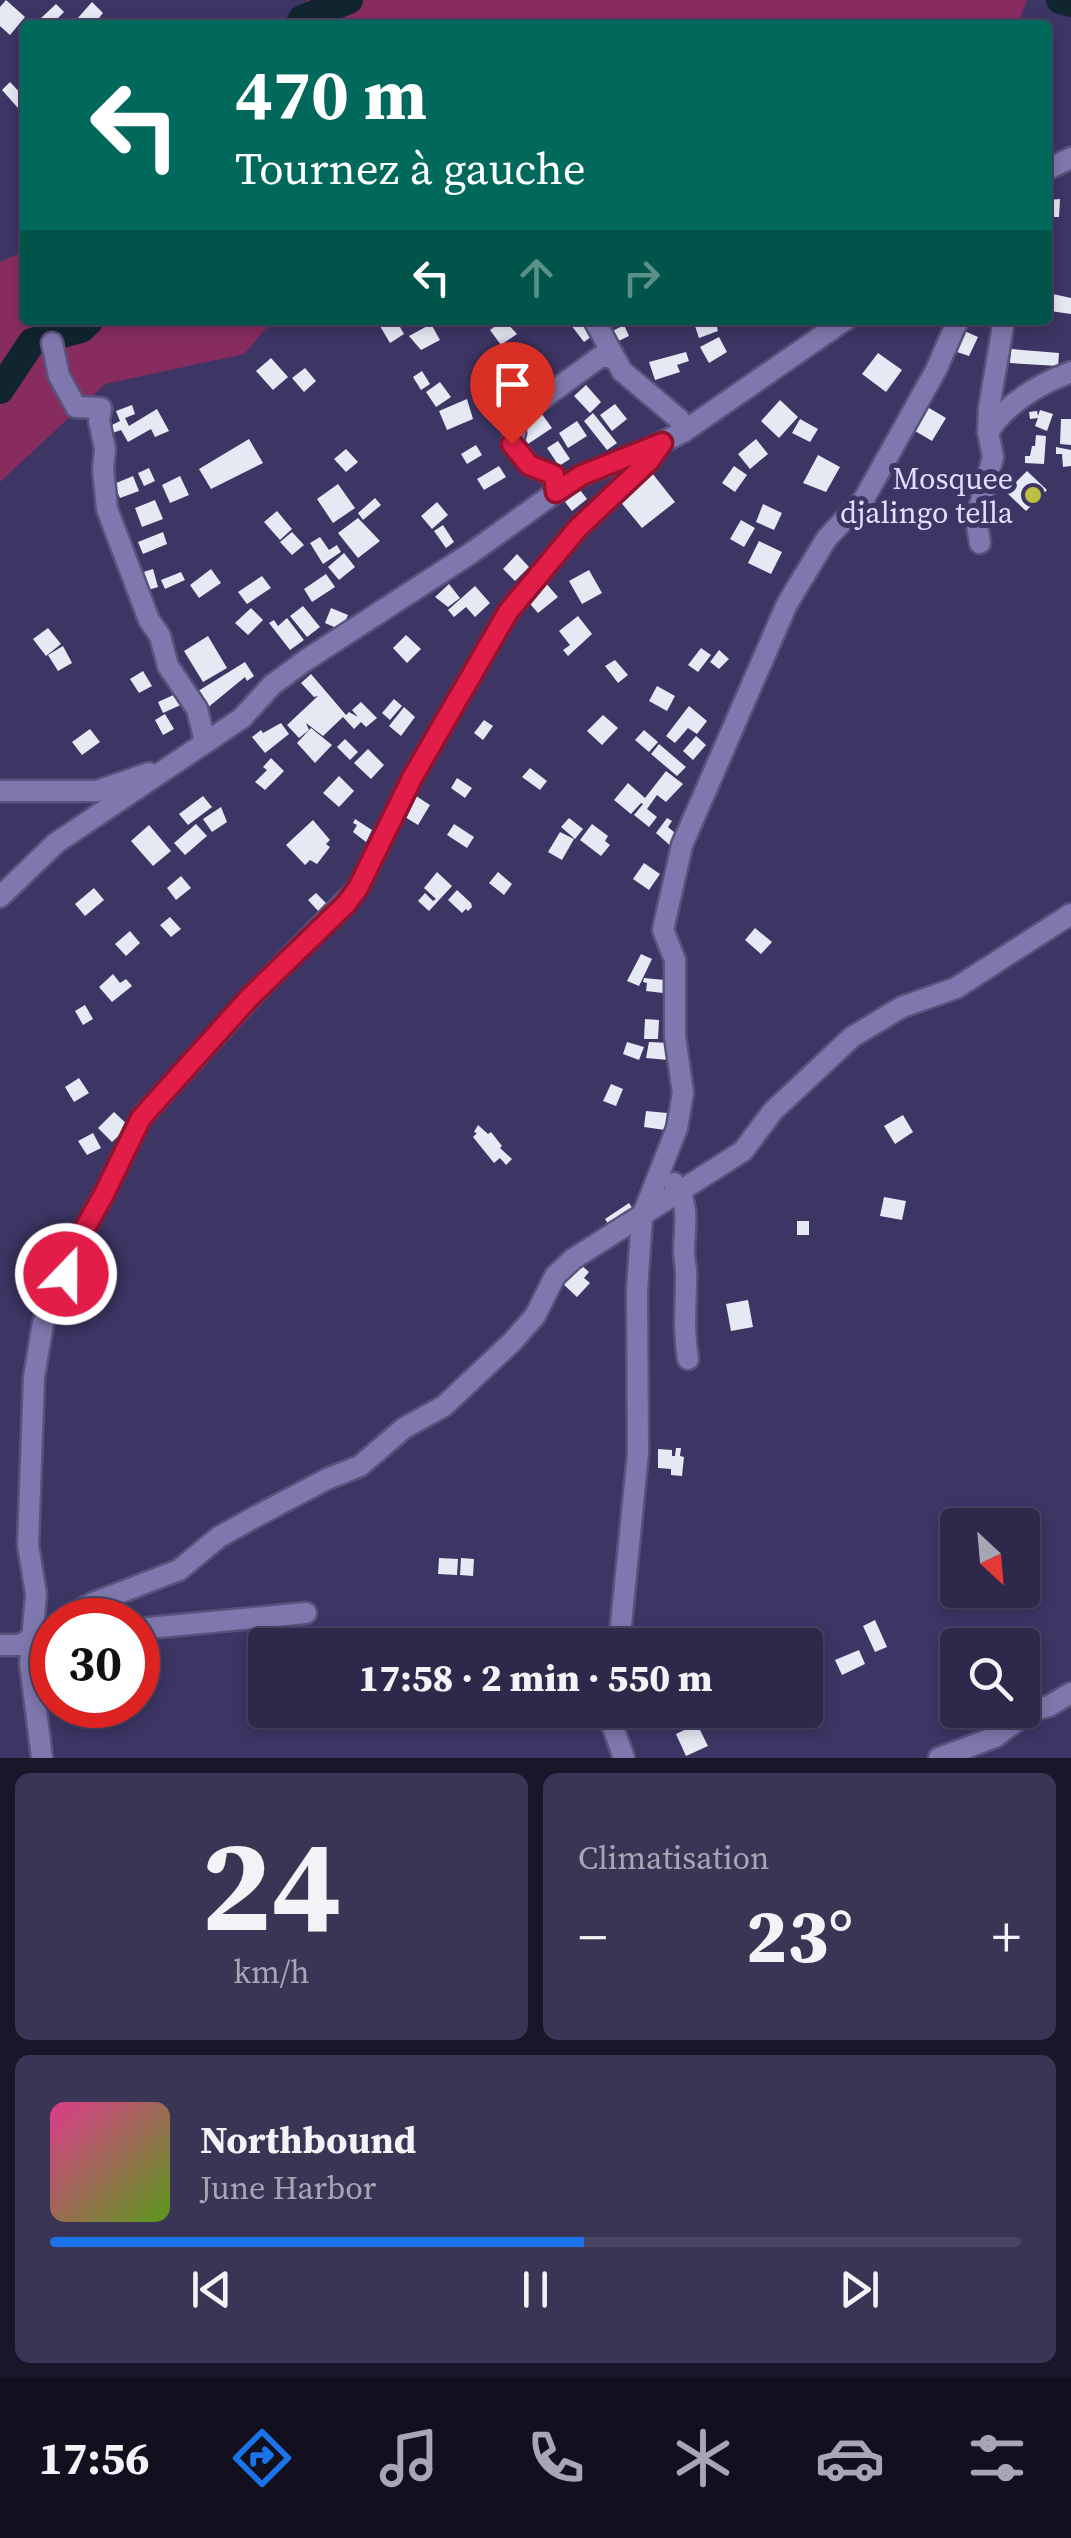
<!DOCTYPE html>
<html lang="fr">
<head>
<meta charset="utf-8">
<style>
	:root { --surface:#2e284b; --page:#3a3455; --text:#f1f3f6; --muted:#a7a6b5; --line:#494463; --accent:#1a73e8 }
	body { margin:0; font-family:"Source Serif 4",serif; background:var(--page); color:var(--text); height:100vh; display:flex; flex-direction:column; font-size:38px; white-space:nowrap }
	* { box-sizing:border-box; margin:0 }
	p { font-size:32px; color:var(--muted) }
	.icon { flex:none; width:55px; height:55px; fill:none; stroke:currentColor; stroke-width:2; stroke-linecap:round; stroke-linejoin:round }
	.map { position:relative; height:1758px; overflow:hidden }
	.sheet { display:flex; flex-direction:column; gap:15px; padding:15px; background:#191629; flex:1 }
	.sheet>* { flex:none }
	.banner { position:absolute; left:20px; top:20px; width:1032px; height:305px; border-radius:10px; box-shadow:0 5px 15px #0003,0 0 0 2px var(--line); background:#00695c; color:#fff; overflow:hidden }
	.needle { width:65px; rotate:154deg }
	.tools { position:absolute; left:940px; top:1508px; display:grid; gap:20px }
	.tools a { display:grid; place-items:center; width:100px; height:100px; border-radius:10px; background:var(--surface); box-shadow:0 5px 15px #0003,0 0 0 2px var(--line); font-size:50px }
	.speed { position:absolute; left:30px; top:1598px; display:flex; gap:20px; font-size:50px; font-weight:700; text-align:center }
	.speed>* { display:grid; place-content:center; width:130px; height:130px; border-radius:50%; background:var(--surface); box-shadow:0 5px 15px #0003,0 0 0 2px var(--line); line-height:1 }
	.speed .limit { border:15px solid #d22; background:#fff; color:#111 }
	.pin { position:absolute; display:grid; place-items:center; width:85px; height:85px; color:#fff; margin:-102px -42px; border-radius:50% 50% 50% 0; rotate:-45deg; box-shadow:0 0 10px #0007 }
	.pin .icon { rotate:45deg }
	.me { position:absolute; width:110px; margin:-55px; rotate:22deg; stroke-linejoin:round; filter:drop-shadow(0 0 8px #0008) }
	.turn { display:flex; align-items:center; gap:35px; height:210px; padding:0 50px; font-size:45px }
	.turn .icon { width:130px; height:130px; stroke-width:2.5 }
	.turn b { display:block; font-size:70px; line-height:85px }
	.lanes { display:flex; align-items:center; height:95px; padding:0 50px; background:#0003; justify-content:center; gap:50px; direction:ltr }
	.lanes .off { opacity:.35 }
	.big { font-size:75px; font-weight:800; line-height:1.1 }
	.sheet .widget { flex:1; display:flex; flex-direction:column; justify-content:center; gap:15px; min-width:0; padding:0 35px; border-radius:15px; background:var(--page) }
	.sheet .dial { align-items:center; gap:0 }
	.dial b { font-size:130px; line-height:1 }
	.song { display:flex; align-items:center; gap:30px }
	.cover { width:120px; height:120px; border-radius:15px; background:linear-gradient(135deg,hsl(330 70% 55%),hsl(90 70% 35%)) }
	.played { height:10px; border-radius:5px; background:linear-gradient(90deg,var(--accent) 55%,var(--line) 55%) }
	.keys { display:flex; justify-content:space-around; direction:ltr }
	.heat { display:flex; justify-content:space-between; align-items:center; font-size:55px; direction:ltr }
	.sheet .tiles { flex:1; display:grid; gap:15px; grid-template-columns:1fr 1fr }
	.widget:last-child { grid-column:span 2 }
	.trip { position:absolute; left:248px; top:1628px; width:575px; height:100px; border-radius:10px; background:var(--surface); box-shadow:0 5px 15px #0003,0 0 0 2px var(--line); font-weight:800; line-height:100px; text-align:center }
	.tabs { display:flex; height:160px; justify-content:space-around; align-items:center; background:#12101e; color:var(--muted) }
	.tabs .icon { width:70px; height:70px }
	.tabs .active { color:var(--accent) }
	.tabs b { font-size:45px; color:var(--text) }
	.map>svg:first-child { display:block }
	.green { fill:#882c5f }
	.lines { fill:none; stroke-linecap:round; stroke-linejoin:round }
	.river { stroke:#11252f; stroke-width:28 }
	.building { fill:#e5e9f4 }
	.minor-casing { stroke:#5a527b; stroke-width:25 }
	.minor { stroke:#7f78ae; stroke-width:20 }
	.route-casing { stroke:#92132f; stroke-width:25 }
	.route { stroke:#e11d48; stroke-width:18 }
	.poi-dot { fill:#bdbf42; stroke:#3d3564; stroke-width:4 }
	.labels { text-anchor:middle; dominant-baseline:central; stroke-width:10; stroke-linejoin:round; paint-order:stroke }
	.poi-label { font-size:30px; fill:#e2dffd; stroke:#3d3564; text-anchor:end }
</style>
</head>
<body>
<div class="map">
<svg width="1071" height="1758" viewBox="0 0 1071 1758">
	<rect width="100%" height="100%" fill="#3d3564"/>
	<g class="green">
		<polygon points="308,0 1027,0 1017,25 291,25"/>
		<polygon points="25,251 25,320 273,320 244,354 105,384 0,482 0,262"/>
	</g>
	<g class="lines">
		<g class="river">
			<polyline points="1060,0 1071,3"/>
			<polyline points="299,25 302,19 349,0"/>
			<polyline points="0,390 32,342 81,329 90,320"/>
		</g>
	</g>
	<g class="building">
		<polygon points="6,0 25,17 10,35 0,26 0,7"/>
		<polygon points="92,2 103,13 93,25 84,25 77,19"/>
		<polygon points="56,4 64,12 51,25 44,25 39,20"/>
		<polygon points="10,82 25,98 18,108 2,90"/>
		<polygon points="1060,199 1059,217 1048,217 1048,200"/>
		<polygon points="1053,294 1071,298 1071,314 1050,311"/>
		<polygon points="390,320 396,320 404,334 390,343 380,326"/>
		<polygon points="504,320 517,334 501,345 490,330"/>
		<polygon points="578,320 586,320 595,334 584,342 571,325"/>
		<polygon points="693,320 715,320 718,331 699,338"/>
		<polygon points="431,324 440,340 421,350 409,336"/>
		<polygon points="624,325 629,336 612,344 607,334"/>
		<polygon points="960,329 978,337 969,356 948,349"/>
		<polygon points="719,337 727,352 709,363 700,347"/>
		<polygon points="1011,349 1059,353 1058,366 1010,363"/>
		<polygon points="686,352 689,361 677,365 680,372 655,380 649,362"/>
		<polygon points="878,353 902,370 886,392 862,374"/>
		<polygon points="271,358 288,377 273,390 256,371"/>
		<polygon points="535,360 544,374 529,383 521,369"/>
		<polygon points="498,366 501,380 485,386 480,372"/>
		<polygon points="305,368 316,381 304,392 292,378"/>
		<polygon points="422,371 430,384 421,390 413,377"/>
		<polygon points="440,382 451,397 436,407 426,392"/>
		<polygon points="586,385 601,402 590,413 574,396"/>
		<polygon points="467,399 473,419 447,430 439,411"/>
		<polygon points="780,400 798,417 779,438 761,421"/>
		<polygon points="615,404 627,419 612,431 600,415"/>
		<polygon points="132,405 135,414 125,418 129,426 157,409 169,431 155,437 151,429 128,442 121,430 107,435 110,426 120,421 116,411"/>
		<polygon points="924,405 946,418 932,441 910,428"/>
		<polygon points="536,406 552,428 528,444 513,422"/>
		<polygon points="1040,410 1053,414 1047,431 1035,426 1038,418 1030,419 1029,412 1037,411 1038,416"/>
		<polygon points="593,413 617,443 607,450 584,421"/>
		<polygon points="800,419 818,429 810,442 792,433"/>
		<polygon points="1061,419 1071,419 1071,445 1060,444"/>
		<polygon points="577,421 587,436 568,448 559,433"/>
		<polygon points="1036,435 1046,436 1044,464 1025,463 1025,456 1030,456 1032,446 1035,446"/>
		<polygon points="249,439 263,463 211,489 199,469"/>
		<polygon points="756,439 768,454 750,469 738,454"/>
		<polygon points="558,441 570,459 559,466 547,448"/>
		<polygon points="476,445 482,455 467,464 461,454"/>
		<polygon points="1056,447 1071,450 1071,466 1063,467 1062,454 1056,454"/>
		<polygon points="346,449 358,462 346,472 334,459"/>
		<polygon points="818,455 840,467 826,492 803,483"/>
		<polygon points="499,466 506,477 484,490 477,479"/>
		<polygon points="734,466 747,475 735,492 722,483"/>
		<polygon points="149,468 155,481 144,486 138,473"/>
		<polygon points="1027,471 1047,490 1026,511 1006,492"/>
		<polygon points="652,473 675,502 642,528 619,500"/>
		<polygon points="133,476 139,491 120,498 114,484"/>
		<polygon points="180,476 189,495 170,503 162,485"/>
		<polygon points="338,484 355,508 333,523 317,499"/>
		<polygon points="580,490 587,499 572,511 565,502"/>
		<polygon points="375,498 381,505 363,520 358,513"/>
		<polygon points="155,500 163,519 142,527 135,508"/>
		<polygon points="437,502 448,515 432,529 421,516"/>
		<polygon points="763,504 782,513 774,530 756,522"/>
		<polygon points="277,511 292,529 280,540 264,522"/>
		<polygon points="358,518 380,541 358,558 338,533"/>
		<polygon points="741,520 755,528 744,547 730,539"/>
		<polygon points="443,525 454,542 446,548 434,531"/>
		<polygon points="163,532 167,544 143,554 138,542"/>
		<polygon points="292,532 304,545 292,555 280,542"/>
		<polygon points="320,537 329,550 337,545 341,552 323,564 310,543"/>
		<polygon points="759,541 782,552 771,574 748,563"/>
		<polygon points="344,553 355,567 339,580 328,567"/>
		<polygon points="517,554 529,567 515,581 503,569"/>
		<polygon points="153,569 158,587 142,592 137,574"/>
		<polygon points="211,569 221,583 199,598 190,585"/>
		<polygon points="589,570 602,593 582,604 569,581"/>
		<polygon points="181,572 185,580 165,589 161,580"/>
		<polygon points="326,574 335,587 312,602 304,589"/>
		<polygon points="262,576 271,588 247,604 238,592"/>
		<polygon points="544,581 558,597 538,613 524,597"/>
		<polygon points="449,584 460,598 448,607 435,597"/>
		<polygon points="475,586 490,603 475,617 466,607 454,617 448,610"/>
		<polygon points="303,606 320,627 307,637 290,616"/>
		<polygon points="251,608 263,620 248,635 235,623"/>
		<polygon points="331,608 348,615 341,630 325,623"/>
		<polygon points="578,616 592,634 568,656 563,650 570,645 559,631"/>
		<polygon points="287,618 304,640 290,650 269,623 274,620 278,626"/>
		<polygon points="48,628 61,644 46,656 33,639"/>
		<polygon points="406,635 421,649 407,663 393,648"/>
		<polygon points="208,636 227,668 203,682 184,651"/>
		<polygon points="63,646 72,663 58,671 48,655"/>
		<polygon points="701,648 711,655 698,672 688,665"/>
		<polygon points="719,650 729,659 719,669 710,662"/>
		<polygon points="615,660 628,675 618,683 605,666"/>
		<polygon points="245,662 254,676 247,681 245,677 206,709 195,693"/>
		<polygon points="143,671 152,686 139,693 130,679"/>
		<polygon points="311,674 346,715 349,712 358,717 352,710 361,702 377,718 366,727 361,722 354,729 343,717 323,736 306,723 309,730 299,738 287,725 318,696 314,697 301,683"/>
		<polygon points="657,686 675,696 667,711 649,701"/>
		<polygon points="180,692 185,703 163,713 158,702"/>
		<polygon points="394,699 402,706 390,720 382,713"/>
		<polygon points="689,706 707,721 697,734 688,728 675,743 666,736"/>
		<polygon points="404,707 415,717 401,736 389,726"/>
		<polygon points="165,714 174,729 163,735 155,720"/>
		<polygon points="603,715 618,728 602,745 587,731"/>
		<polygon points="484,720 493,726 483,740 474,733"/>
		<polygon points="281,723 289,734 265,753 252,737 261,730 263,733"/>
		<polygon points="311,728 332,745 315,763 297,743"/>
		<polygon points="90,729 100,742 82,755 72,742"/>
		<polygon points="644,730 658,742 649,752 635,740"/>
		<polygon points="696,736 706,745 693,760 683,751"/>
		<polygon points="345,739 358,752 350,760 337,747"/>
		<polygon points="659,744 686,767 677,776 651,754"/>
		<polygon points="368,749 384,765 371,779 354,763"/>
		<polygon points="271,758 284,771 265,790 255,782 267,770 263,767"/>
		<polygon points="530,768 547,781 540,790 522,777"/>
		<polygon points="666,771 683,784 666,802 657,795 647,809 657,817 649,827 634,815 643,804 641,803 631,814 614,800 628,783 645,798"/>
		<polygon points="339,776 354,791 339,807 323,793"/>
		<polygon points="457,778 472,788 465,798 451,788"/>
		<polygon points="413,794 430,805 418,825 400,814"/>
		<polygon points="203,796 212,807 188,825 179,814"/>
		<polygon points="221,807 227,822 212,832 203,819"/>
		<polygon points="569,818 583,829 575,839 561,827"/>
		<polygon points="667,818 672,821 668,827 681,838 673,848 656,833"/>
		<polygon points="355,819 372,830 366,842 353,832 357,825 353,823"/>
		<polygon points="313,820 330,840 326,844 330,847 317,864 310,860 305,865 286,845"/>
		<polygon points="196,824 207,836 185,855 174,843"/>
		<polygon points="454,824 474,837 467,848 447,835"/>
		<polygon points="592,824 608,836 605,841 610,845 601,856 580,840"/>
		<polygon points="149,825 171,851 153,866 131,841"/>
		<polygon points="560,832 574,839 562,860 548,852"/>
		<polygon points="644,863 660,874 649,890 633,879"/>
		<polygon points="437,872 452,886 429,911 418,901 425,893 433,901 436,899 424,888"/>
		<polygon points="498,872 512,884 504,895 489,883"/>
		<polygon points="181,876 191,888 176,900 167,888"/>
		<polygon points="94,888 104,900 85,916 75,904"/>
		<polygon points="457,890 471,903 472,907 468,911 466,909 462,913 448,900"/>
		<polygon points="316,893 328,905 320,913 308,900"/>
		<polygon points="170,917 181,929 171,937 160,925"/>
		<polygon points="755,928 772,942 761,954 745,940"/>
		<polygon points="130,931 140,943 126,956 115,944"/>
		<polygon points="641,954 652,959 639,986 627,981"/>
		<polygon points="113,974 120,983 126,979 132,986 112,1002 99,987"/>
		<polygon points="644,978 665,980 663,993 646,991 647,983 643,982"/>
		<polygon points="85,1005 93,1019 83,1025 75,1011"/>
		<polygon points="645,1019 659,1020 658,1039 644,1039"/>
		<polygon points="627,1042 644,1047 639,1060 623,1054"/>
		<polygon points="649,1042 670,1043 669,1060 646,1058"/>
		<polygon points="79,1078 89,1093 74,1102 65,1087"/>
		<polygon points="611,1084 623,1089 616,1106 603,1101"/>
		<polygon points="646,1111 667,1113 665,1130 644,1127"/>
		<polygon points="114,1112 129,1126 112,1142 98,1128"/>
		<polygon points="903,1115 913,1132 895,1144 884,1126"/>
		<polygon points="478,1125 488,1134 491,1132 502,1146 500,1148 512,1159 506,1165 500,1158 494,1163 473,1137 477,1133 474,1132"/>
		<polygon points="93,1133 101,1148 87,1155 78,1141"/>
		<polygon points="884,1197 906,1201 902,1220 880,1216"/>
		<polygon points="629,1203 637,1215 613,1231 605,1219"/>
		<rect x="797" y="1221" width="12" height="14"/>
		<polygon points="579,1263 589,1272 584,1278 590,1283 577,1297 561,1282"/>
		<polygon points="748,1300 753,1327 731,1331 726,1304"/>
		<polygon points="676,1448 681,1448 680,1456 684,1457 682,1476 671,1475 671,1469 658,1468 658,1449 672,1450 672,1456 675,1456"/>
		<polygon points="439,1558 458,1559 457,1575 438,1574"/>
		<polygon points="461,1558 474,1559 473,1576 460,1575"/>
		<polygon points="875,1620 887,1647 875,1652 863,1626"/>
		<polygon points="859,1650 865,1664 842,1675 835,1660"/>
		<polygon points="697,1724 708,1746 686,1756 676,1734"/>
	</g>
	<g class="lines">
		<g class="minor-casing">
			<g id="minor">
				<polyline points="1048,169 1071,158"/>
				<polyline points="594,320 622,371 680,420 683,432"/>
				<polyline points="52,343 59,376 76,407 101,408 99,421 105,449 103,469 107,509 149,620 160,636 168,666 197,709 205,742"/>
				<path d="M988,432C1007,403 1039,384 1071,372"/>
				<polyline points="556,492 553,475 529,465 512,443 515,433 511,422 519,413 517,399 538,402 600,357 612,357"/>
				<polyline points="980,543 976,519 993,457 988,432 989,408 1004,320"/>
				<polyline points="0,791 97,791 149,773"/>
				<polyline points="0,897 56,843 242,718 272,685 306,660 471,553 556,492 582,475 636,455 683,432 845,320"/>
				<path d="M674,1183C691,1204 684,1229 684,1253C684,1261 687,1269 686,1277C686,1306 683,1331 688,1359"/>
				<polyline points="62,1620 93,1603 179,1570 219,1537 253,1518 327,1479 360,1466 404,1428 444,1406 513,1341 535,1316 555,1276 573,1259 743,1151 773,1111 852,1037 902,1007 956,988 1071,914"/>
				<polyline points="138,1629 306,1613"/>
				<polyline points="0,1645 20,1645 40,1633"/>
				<polyline points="619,1645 638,1453 637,1290 642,1217 677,1128 683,1093 675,1036 675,960 663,930 682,845 787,604 827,538 864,499 936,370 958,320"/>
				<polyline points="610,1710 609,1716 624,1758"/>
				<polyline points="42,1758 30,1663 36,1594 28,1545 34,1377 43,1323 81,1235 104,1194 141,1118 251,997 358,888 412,778 508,612 578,528 649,461 662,443"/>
				<polyline points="939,1758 995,1737 1030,1711 1049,1706 1071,1693"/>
			</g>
		</g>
		<use href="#minor" class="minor"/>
	</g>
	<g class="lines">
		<g class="route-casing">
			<polyline id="route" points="66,1274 81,1235 104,1194 141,1118 250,997 346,904 358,888 412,778 508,612 578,528 649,461 662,443 582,475 556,492 554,475 529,465 512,444"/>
		</g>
		<use href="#route" class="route"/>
	</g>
	<circle class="poi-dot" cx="1033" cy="495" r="10"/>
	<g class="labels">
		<g class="poi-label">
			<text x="1013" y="478">Mosquee<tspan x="1013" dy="34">djalingo tella</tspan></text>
		</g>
	</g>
</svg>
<div class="tools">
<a><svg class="needle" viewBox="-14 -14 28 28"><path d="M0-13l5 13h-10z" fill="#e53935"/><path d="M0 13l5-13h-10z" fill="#a7a6b5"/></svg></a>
<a><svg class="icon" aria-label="search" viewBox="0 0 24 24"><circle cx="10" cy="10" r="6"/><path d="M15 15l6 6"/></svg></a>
</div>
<div class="speed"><div class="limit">30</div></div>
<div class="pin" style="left:512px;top:444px;background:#d93025"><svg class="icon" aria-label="arrive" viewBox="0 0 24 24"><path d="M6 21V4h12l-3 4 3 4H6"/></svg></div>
<svg class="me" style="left:66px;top:1274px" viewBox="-20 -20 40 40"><circle r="17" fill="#e11d48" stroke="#fff" stroke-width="3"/><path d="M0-11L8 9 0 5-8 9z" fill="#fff"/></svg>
<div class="trip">17:58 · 2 min · 550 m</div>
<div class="banner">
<div class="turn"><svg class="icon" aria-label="left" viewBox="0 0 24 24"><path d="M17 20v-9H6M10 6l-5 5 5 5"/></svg><div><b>470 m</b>Tournez à gauche</div></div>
<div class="lanes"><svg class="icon" aria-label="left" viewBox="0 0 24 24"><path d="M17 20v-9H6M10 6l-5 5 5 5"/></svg><svg class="icon off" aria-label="ahead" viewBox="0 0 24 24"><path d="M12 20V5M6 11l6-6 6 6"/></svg><svg class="icon off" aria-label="right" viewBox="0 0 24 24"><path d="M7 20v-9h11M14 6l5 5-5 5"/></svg></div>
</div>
</div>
<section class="sheet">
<div class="tiles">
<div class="widget dial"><b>24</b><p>km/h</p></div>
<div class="widget"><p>Climatisation</p>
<div class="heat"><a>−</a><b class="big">23°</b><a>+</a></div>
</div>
<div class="widget">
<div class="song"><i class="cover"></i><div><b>Northbound</b><p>June Harbor</p></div></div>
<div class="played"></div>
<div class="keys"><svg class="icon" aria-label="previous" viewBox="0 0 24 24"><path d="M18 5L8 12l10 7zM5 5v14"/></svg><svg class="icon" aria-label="pause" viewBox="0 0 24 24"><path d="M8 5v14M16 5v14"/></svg><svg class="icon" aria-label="next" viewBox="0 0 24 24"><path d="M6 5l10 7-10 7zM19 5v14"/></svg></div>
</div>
</div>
</section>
<nav class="tabs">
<b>17:56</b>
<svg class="icon active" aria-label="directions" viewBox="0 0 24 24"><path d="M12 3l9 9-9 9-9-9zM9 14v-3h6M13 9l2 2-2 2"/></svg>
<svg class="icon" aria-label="music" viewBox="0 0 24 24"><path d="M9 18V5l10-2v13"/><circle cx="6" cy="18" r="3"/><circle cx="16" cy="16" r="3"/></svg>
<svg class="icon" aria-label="phone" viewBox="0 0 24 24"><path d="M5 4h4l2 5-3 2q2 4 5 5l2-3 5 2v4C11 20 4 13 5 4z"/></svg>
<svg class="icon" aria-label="climate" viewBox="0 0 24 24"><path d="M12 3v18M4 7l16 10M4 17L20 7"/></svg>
<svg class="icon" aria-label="car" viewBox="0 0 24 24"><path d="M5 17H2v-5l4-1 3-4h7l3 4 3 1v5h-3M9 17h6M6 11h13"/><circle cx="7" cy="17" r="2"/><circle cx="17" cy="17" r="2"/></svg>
<svg class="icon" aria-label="filters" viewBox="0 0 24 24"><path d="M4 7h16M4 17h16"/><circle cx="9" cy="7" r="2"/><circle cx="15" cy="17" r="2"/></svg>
</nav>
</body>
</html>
